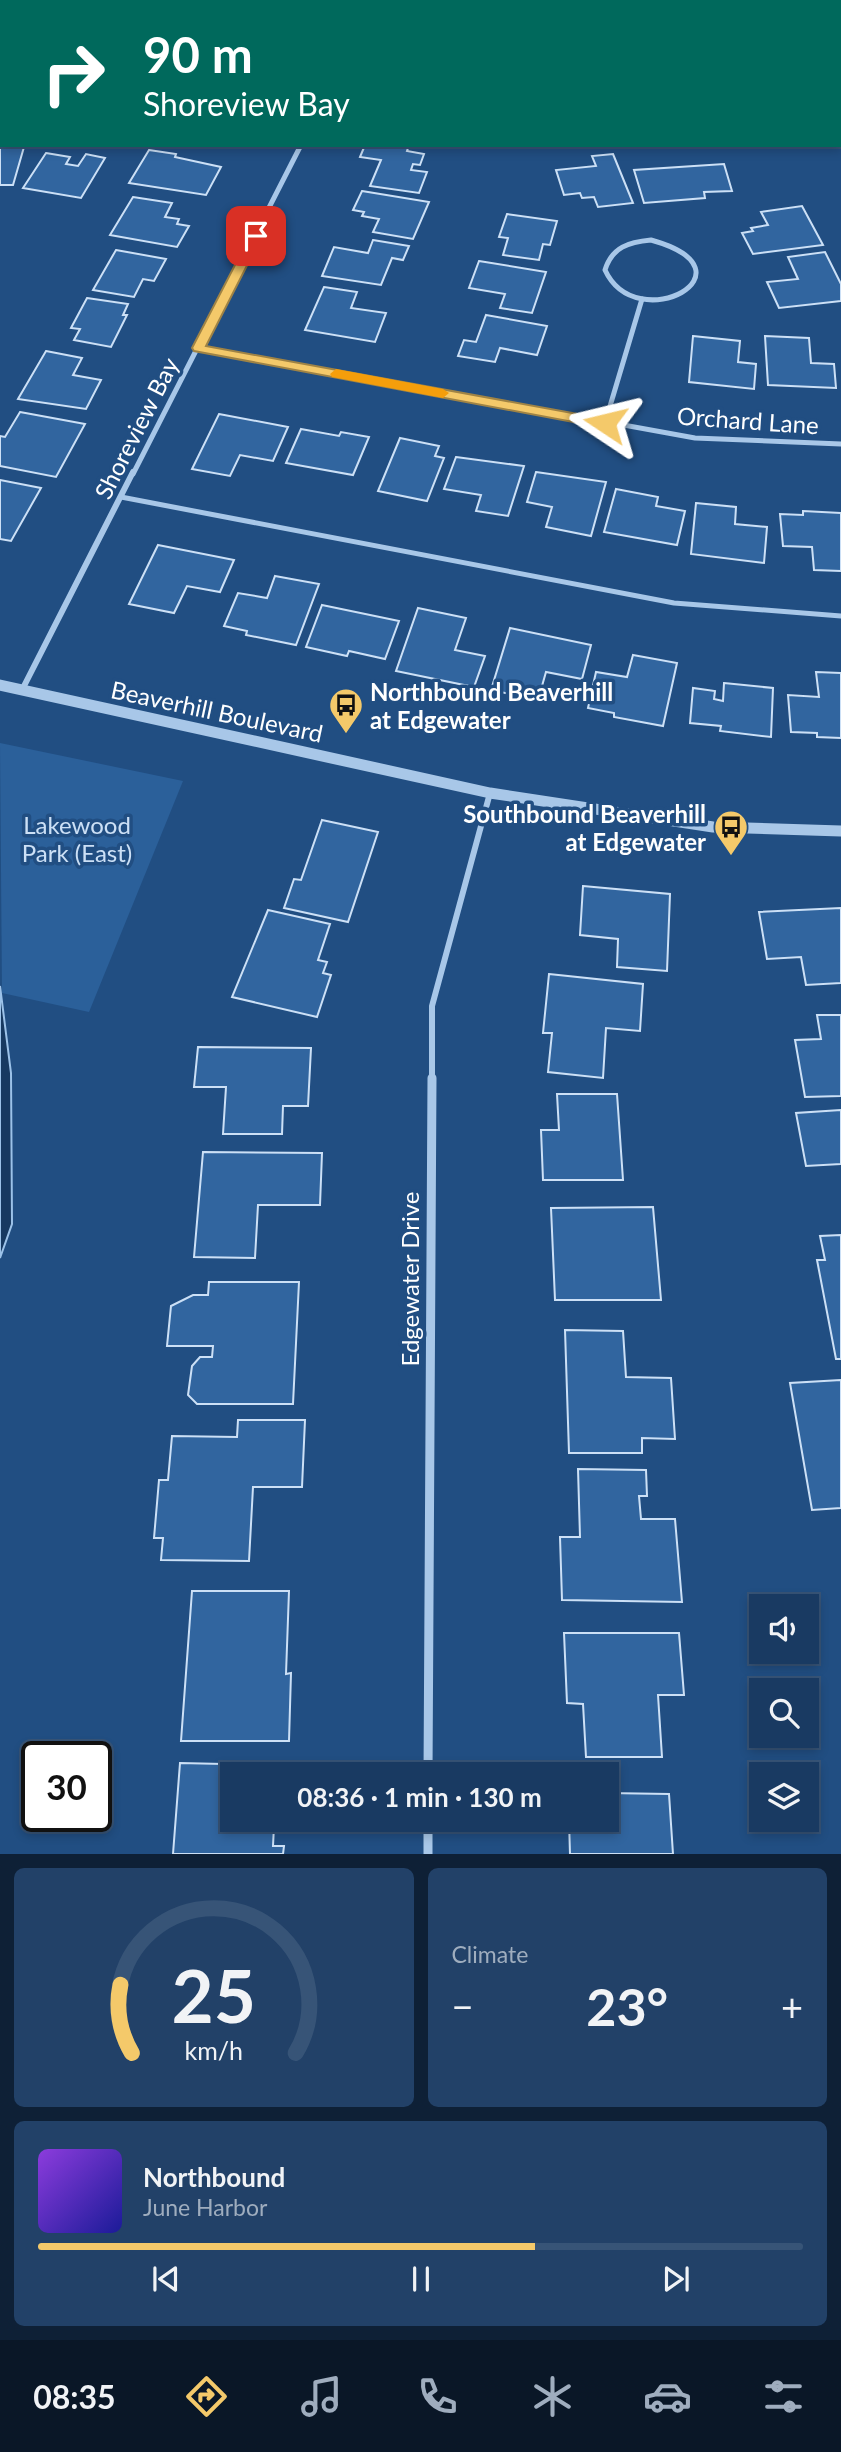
<!DOCTYPE html>
<html lang="en">
<head>
<meta charset="utf-8">
<style>
	:root { --surface:#193a62; --page:#224168; --text:#f1f3f6; --muted:#9fadbe; --line:#375477; --accent:#f4c96a }
	body { margin:0; font-family:Lato,sans-serif; background:var(--page); color:var(--text); height:100vh; display:flex; flex-direction:column; font-size:26px; white-space:nowrap }
	* { box-sizing:border-box; margin:0 }
	p { font-size:23px; color:var(--muted) }
	.icon { flex:none; width:38px; height:38px; fill:none; stroke:currentColor; stroke-width:2; stroke-linecap:round; stroke-linejoin:round }
	.map { position:relative; height:1854px; overflow:hidden }
	.panel { display:flex; flex-direction:column; gap:14px; padding:14px; background:#0e2036; flex:1 }
	.panel>* { flex:none }
	.banner { position:absolute; left:0px; top:0px; width:842px; height:147px; box-shadow:0 4px 10px #0003,0 0 0 2px var(--line); background:#00695c; color:#fff; overflow:hidden }
	.buttons { position:absolute; left:749px; top:1594px; display:grid; gap:14px }
	.buttons a { display:grid; place-items:center; width:70px; height:70px; border-radius:0px; background:var(--surface); box-shadow:0 4px 10px #0003,0 0 0 2px var(--line); font-size:35px }
	.speed { position:absolute; left:21px; top:1741px; display:flex; gap:14px; font-size:35px; font-weight:700; text-align:center }
	.speed>* { display:grid; place-content:center; width:91px; height:91px; border-radius:50%; background:var(--surface); box-shadow:0 4px 10px #0003,0 0 0 2px var(--line); line-height:1 }
	.speed .limit { border:4px solid #111; border-radius:10px; background:#fff; color:#111 }
	.pin { position:absolute; display:grid; place-items:center; width:60px; height:60px; color:#fff; margin:-30px; border-radius:14px; box-shadow:0 4px 10px #0006 }
	.me { position:absolute; width:77px; margin:-38px; rotate:280deg; stroke-linejoin:round; filter:drop-shadow(0 0 5px #0008) }
	.turn { display:flex; align-items:center; gap:24px; height:147px; padding:0 28px; font-size:32px }
	.turn .icon { width:91px; height:91px; stroke-width:2.5 }
	.turn b { display:block; font-size:49px; line-height:60px }
	.big { font-size:52px; font-weight:700; line-height:1.1 }
	.panel .widget { flex:1; display:flex; flex-direction:column; justify-content:center; gap:10px; min-width:0; padding:0 24px; border-radius:10px; background:var(--page) }
	.panel .dial { align-items:center; gap:0 }
	.dial svg { height:182px; overflow:visible; fill:none; stroke:var(--line); stroke-width:7; stroke-linecap:round; text-anchor:middle }
	.dial text { fill:var(--text); stroke:none }
	.song { display:flex; align-items:center; gap:21px }
	.cover { width:84px; height:84px; border-radius:10px; background:linear-gradient(135deg,hsl(270 70% 55%),hsl(240 70% 35%)) }
	.played { height:7px; border-radius:4px; background:linear-gradient(90deg,var(--accent) 65%,var(--line) 65%) }
	.keys { display:flex; justify-content:space-around; direction:ltr }
	.heat { display:flex; justify-content:space-between; align-items:center; font-size:38px; direction:ltr }
	.panel .tiles { flex:1; display:grid; gap:14px; grid-template-columns:1fr 1fr }
	.widget:last-child { grid-column:span 2 }
	.trip { position:absolute; left:220px; top:1762px; width:399px; height:70px; border-radius:0px; background:var(--surface); box-shadow:0 4px 10px #0003,0 0 0 2px var(--line); font-weight:700; line-height:70px; text-align:center }
	.tabs { display:flex; height:112px; justify-content:space-around; align-items:center; background:#0a1727; color:var(--muted) }
	.tabs .icon { width:49px; height:49px }
	.tabs .selected { color:var(--accent) }
	.tabs b { font-size:32px; color:var(--text) }
	.map>svg:first-child { display:block }
	.green { fill:#2b609a }
	.water { fill:#173961; stroke:#9cc2e9; stroke-width:2 }
	.building { fill:#31659f; stroke:#cce0f6; stroke-width:2 }
	.lines { fill:none; stroke-linecap:round; stroke-linejoin:round }
	.service { stroke:#a8c7e8; stroke-width:5 }
	.minor-far2 { stroke:#a8c7e8; stroke-width:5 }
	.minor-far1 { stroke:#a8c7e8; stroke-width:6 }
	.minor { stroke:#a8c7e8; stroke-width:9 }
	.tertiary { stroke:#a8c7e8; stroke-width:11 }
	.route { fill:#f4c96a; stroke:#9f8345; stroke-width:2 }
	.slow { fill:#f59e0b }
	.labels { text-anchor:middle; dominant-baseline:central; stroke-width:7; stroke-linejoin:round; paint-order:stroke }
	.street-label { font-size:24px; fill:#fff; stroke:#214e82 }
	.poi-label { font-size:24px; font-weight:bold; fill:#fff; stroke:#214e82; text-anchor:start }
	.park-label { font-size:24px; fill:#cce0f6; stroke:#214e82 }
</style>
</head>
<body>
<div class="map">
<svg width="841" height="1854" viewBox="0 0 841 1854">
	<rect width="100%" height="100%" fill="#214e82"/>
	<polygon class="green" points="0,743 183,781 89,1012 2,993"/>
	<polygon class="water" points="0,986 11,1073 12,1224 0,1258"/>
	<g class="building">
		<polygon points="365,145 409,145 407,151 424,154 420,165 413,164 411,170 427,172 419,193 370,186 381,160 360,157"/>
		<polygon points="0,146 24,147 13,185 0,185"/>
		<polygon points="149,150 176,154 175,157 221,167 206,195 129,183"/>
		<polygon points="46,153 70,157 66,164 78,166 86,154 105,158 81,198 23,188"/>
		<polygon points="613,154 633,203 598,207 594,197 582,198 580,193 564,195 556,170 596,166 592,156"/>
		<polygon points="724,164 732,191 704,192 705,198 644,203 634,170"/>
		<polygon points="362,191 429,202 413,239 373,232 379,219 362,216 364,212 353,210"/>
		<polygon points="133,197 172,203 165,217 179,219 177,224 189,226 177,247 110,235"/>
		<polygon points="802,206 823,245 753,254 742,233 753,231 751,228 768,225 761,212"/>
		<polygon points="507,214 557,221 550,245 543,244 539,260 503,255 508,238 499,237"/>
		<polygon points="373,240 409,246 403,260 392,258 381,285 322,276 334,247 368,253"/>
		<polygon points="116,250 166,259 154,281 143,279 134,297 93,290"/>
		<polygon points="825,252 841,284 841,301 779,308 767,282 798,279 788,257"/>
		<polygon points="479,261 546,272 532,313 500,308 505,294 469,288"/>
		<polygon points="324,287 357,292 351,308 386,313 375,342 305,330"/>
		<polygon points="87,298 128,304 123,315 127,315 111,347 74,340 80,329 71,328"/>
		<polygon points="486,315 547,326 537,355 500,348 495,362 458,356 464,340 476,342"/>
		<polygon points="693,336 740,341 738,362 756,364 754,389 689,382"/>
		<polygon points="765,336 809,338 811,363 834,364 836,388 768,385"/>
		<polygon points="46,351 82,358 73,375 101,380 86,409 18,399"/>
		<polygon points="20,412 85,424 56,477 0,466 0,436 5,437"/>
		<polygon points="219,414 288,427 273,461 240,455 230,476 192,469"/>
		<polygon points="301,429 339,436 341,432 369,437 353,475 286,463"/>
		<polygon points="400,438 439,446 435,456 444,458 427,501 378,491"/>
		<polygon points="456,457 524,466 508,516 476,511 481,495 444,489"/>
		<polygon points="536,472 606,482 591,536 546,527 552,507 527,502"/>
		<polygon points="0,480 41,488 11,541 0,539"/>
		<polygon points="616,489 658,497 656,506 685,511 677,545 604,532"/>
		<polygon points="696,503 736,507 735,524 767,527 764,563 691,554"/>
		<polygon points="803,511 841,513 841,571 814,570 812,547 783,546 780,514 803,515"/>
		<polygon points="158,545 234,560 220,592 187,586 174,613 129,604"/>
		<polygon points="275,576 319,584 296,645 246,635 247,631 224,626 238,593 267,598"/>
		<polygon points="322,605 399,621 385,659 349,651 347,656 306,647"/>
		<polygon points="418,608 466,618 455,650 485,656 474,687 396,671"/>
		<polygon points="510,628 591,645 582,679 546,672 538,700 491,690"/>
		<polygon points="633,655 677,663 663,726 614,717 614,713 588,708 596,672 627,677"/>
		<polygon points="816,672 841,673 841,738 817,737 817,733 791,732 788,695 819,697"/>
		<polygon points="724,683 773,688 771,737 720,731 721,726 690,723 693,688 715,691 714,699 723,701"/>
		<polygon points="322,820 378,832 348,922 284,908 294,879 301,880"/>
		<polygon points="583,886 670,894 667,971 617,967 618,939 580,935"/>
		<polygon points="841,908 841,983 806,985 801,957 767,959 759,912"/>
		<polygon points="268,910 330,924 318,960 327,962 323,973 331,975 317,1017 232,997"/>
		<polygon points="549,974 643,984 640,1031 606,1028 603,1078 548,1072 552,1033 543,1033"/>
		<polygon points="817,1015 841,1015 841,1096 805,1097 795,1040 821,1039"/>
		<polygon points="198,1047 311,1048 308,1106 283,1106 282,1134 223,1134 226,1087 194,1087"/>
		<polygon points="557,1094 617,1094 623,1180 543,1180 541,1130 559,1130"/>
		<polygon points="841,1110 841,1164 806,1166 796,1113"/>
		<polygon points="203,1152 322,1153 320,1205 258,1205 255,1258 194,1257"/>
		<polygon points="653,1207 661,1300 555,1300 551,1208"/>
		<polygon points="841,1235 841,1359 836,1359 817,1260 825,1260 820,1236"/>
		<polygon points="209,1282 299,1282 293,1404 197,1404 188,1395 192,1366 200,1357 212,1357 213,1346 167,1346 171,1306 193,1295 208,1295"/>
		<polygon points="565,1330 623,1331 626,1377 671,1378 675,1439 642,1438 642,1453 569,1453"/>
		<polygon points="841,1380 841,1508 812,1510 790,1383"/>
		<polygon points="238,1420 305,1420 302,1487 253,1487 249,1561 161,1560 163,1538 154,1538 159,1480 168,1480 172,1436 237,1437"/>
		<polygon points="578,1469 646,1470 647,1496 639,1496 641,1519 675,1519 682,1602 562,1600 560,1537 580,1537"/>
		<polygon points="192,1591 289,1591 286,1674 291,1673 289,1741 181,1741"/>
		<polygon points="564,1633 679,1633 684,1695 658,1695 662,1757 586,1757 583,1704 567,1703"/>
		<polygon points="180,1763 266,1765 266,1774 233,1774 233,1820 263,1820 263,1826 274,1826 273,1846 284,1846 283,1854 173,1854"/>
		<polygon points="607,1793 669,1794 673,1854 570,1854 569,1820 607,1820"/>
	</g>
	<g class="lines">
		<polyline class="service" points="121,497 674,603 841,616"/>
		<g class="minor-far2">
			<path d="M651,240C762,271 637,339 605,270C612,247 629,242 651,240Z"/>
			<polyline points="199,348 695,438 841,444"/>
			<polyline points="605,423 642,299"/>
			<polyline points="133,474 301,145"/>
		</g>
		<g class="minor-far1">
			<polyline points="22,690 133,472"/>
			<polyline points="432,1080 432,1006 490,793"/>
		</g>
		<g class="minor">
			<polyline points="428,1774 432,1078"/>
			<polyline points="428,1820 428,1854"/>
		</g>
		<polyline class="tertiary" points="0,685 490,793 713,827 841,831"/>
	</g>
	<polygon class="route" points="256,232 262,236 206,346 605,419 612,423 605,428 194,351 192,348 250,236"/>
	<polygon class="slow" points="336,369 443,389 449,393 443,398 332,377 330,374"/>
	<defs>
		<g id="bus-pin" transform="scale(1.75)"><path d="M0 17L-7.5 6A9.5 9.5 0 1 1 7.5 6Z" fill="#f4c96a" stroke="#214e82"/><path d="M-5-6H5V4H4V6H2V4H-2V6H-4V4H-5ZM-3.5-4V0h7V-4ZM-3.5 1.2v1.5H-2V1.2ZM2 1.2v1.5H3.5V1.2Z" fill="#111"/></g>
	</defs>
	<g fill-rule="evenodd">
		<use href="#bus-pin" x="346" y="705"/>
		<use href="#bus-pin" x="731" y="827"/>
	</g>
	<g class="labels">
		<g class="street-label">
			<text transform="translate(748 420) rotate(4)">Orchard Lane</text>
			<text transform="translate(136 428) rotate(-63)">Shoreview Bay</text>
			<text transform="translate(217 711) rotate(12)">Beaverhill Boulevard</text>
			<text transform="translate(409 1279) rotate(-90)">Edgewater Drive</text>
		</g>
		<g class="poi-label">
			<text x="370" y="691">Northbound Beaverhill<tspan x="370" dy="28">at Edgewater</tspan></text>
			<text x="706" y="813" text-anchor="end">Southbound Beaverhill<tspan x="706" dy="28">at Edgewater</tspan></text>
		</g>
		<g class="park-label">
			<text x="77" y="824">Lakewood<tspan x="77" dy="28">Park (East)</tspan></text>
		</g>
	</g>
</svg>
<div class="buttons">
<a><svg class="icon" aria-label="sound" viewBox="0 0 24 24"><path d="M4 9h4l5-4v14l-5-4H4zM17 9q2 3 0 6"/></svg></a>
<a><svg class="icon" aria-label="search" viewBox="0 0 24 24"><circle cx="10" cy="10" r="6"/><path d="M15 15l6 6"/></svg></a>
<a><svg class="icon" aria-label="layers" viewBox="0 0 24 24"><path d="M12 4l9 5-9 5-9-5zM3 14l9 5 9-5"/></svg></a>
</div>
<div class="speed"><div class="limit">30</div></div>
<div class="pin" style="left:256px;top:236px;background:#d93025"><svg class="icon" aria-label="arrive" viewBox="0 0 24 24"><path d="M6 21V4h12l-3 4 3 4H6"/></svg></div>
<svg class="me" style="left:605px;top:423px" viewBox="-20 -20 40 40"><path d="M0-17L14 15 0 8-14 15z" fill="#f4c96a" stroke="#fff" stroke-width="4"/></svg>
<div class="trip">08:36 · 1 min · 130 m</div>
<div class="banner">
<div class="turn"><svg class="icon" aria-label="right" viewBox="0 0 24 24"><path d="M7 20v-9h11M14 6l5 5-5 5"/></svg><div><b>90 m</b>Shoreview Bay</div></div>
</div>
</div>
<section class="panel">
<div class="tiles">
<div class="widget dial"><svg viewBox="0 0 100 80">
<path d="M14 69A42 42 0 1 1 86 69"/>
<path d="M14 69A42 42 0 0 1 9 39" stroke="#f4c96a"/>
<text x="50" y="56" font-size="32" font-weight="700">25</text>
<text x="50" y="72" font-size="11">km/h</text>
</svg></div>
<div class="widget"><p>Climate</p>
<div class="heat"><a>−</a><b class="big">23°</b><a>+</a></div>
</div>
<div class="widget">
<div class="song"><i class="cover"></i><div><b>Northbound</b><p>June Harbor</p></div></div>
<div class="played"></div>
<div class="keys"><svg class="icon" aria-label="previous" viewBox="0 0 24 24"><path d="M18 5L8 12l10 7zM5 5v14"/></svg><svg class="icon" aria-label="pause" viewBox="0 0 24 24"><path d="M8 5v14M16 5v14"/></svg><svg class="icon" aria-label="next" viewBox="0 0 24 24"><path d="M6 5l10 7-10 7zM19 5v14"/></svg></div>
</div>
</div>
</section>
<nav class="tabs">
<b>08:35</b>
<svg class="icon selected" aria-label="directions" viewBox="0 0 24 24"><path d="M12 3l9 9-9 9-9-9zM9 14v-3h6M13 9l2 2-2 2"/></svg>
<svg class="icon" aria-label="music" viewBox="0 0 24 24"><path d="M9 18V5l10-2v13"/><circle cx="6" cy="18" r="3"/><circle cx="16" cy="16" r="3"/></svg>
<svg class="icon" aria-label="phone" viewBox="0 0 24 24"><path d="M5 4h4l2 5-3 2q2 4 5 5l2-3 5 2v4C11 20 4 13 5 4z"/></svg>
<svg class="icon" aria-label="climate" viewBox="0 0 24 24"><path d="M12 3v18M4 7l16 10M4 17L20 7"/></svg>
<svg class="icon" aria-label="car" viewBox="0 0 24 24"><path d="M5 17H2v-5l4-1 3-4h7l3 4 3 1v5h-3M9 17h6M6 11h13"/><circle cx="7" cy="17" r="2"/><circle cx="17" cy="17" r="2"/></svg>
<svg class="icon" aria-label="filters" viewBox="0 0 24 24"><path d="M4 7h16M4 17h16"/><circle cx="9" cy="7" r="2"/><circle cx="15" cy="17" r="2"/></svg>
</nav>
</body>
</html>
